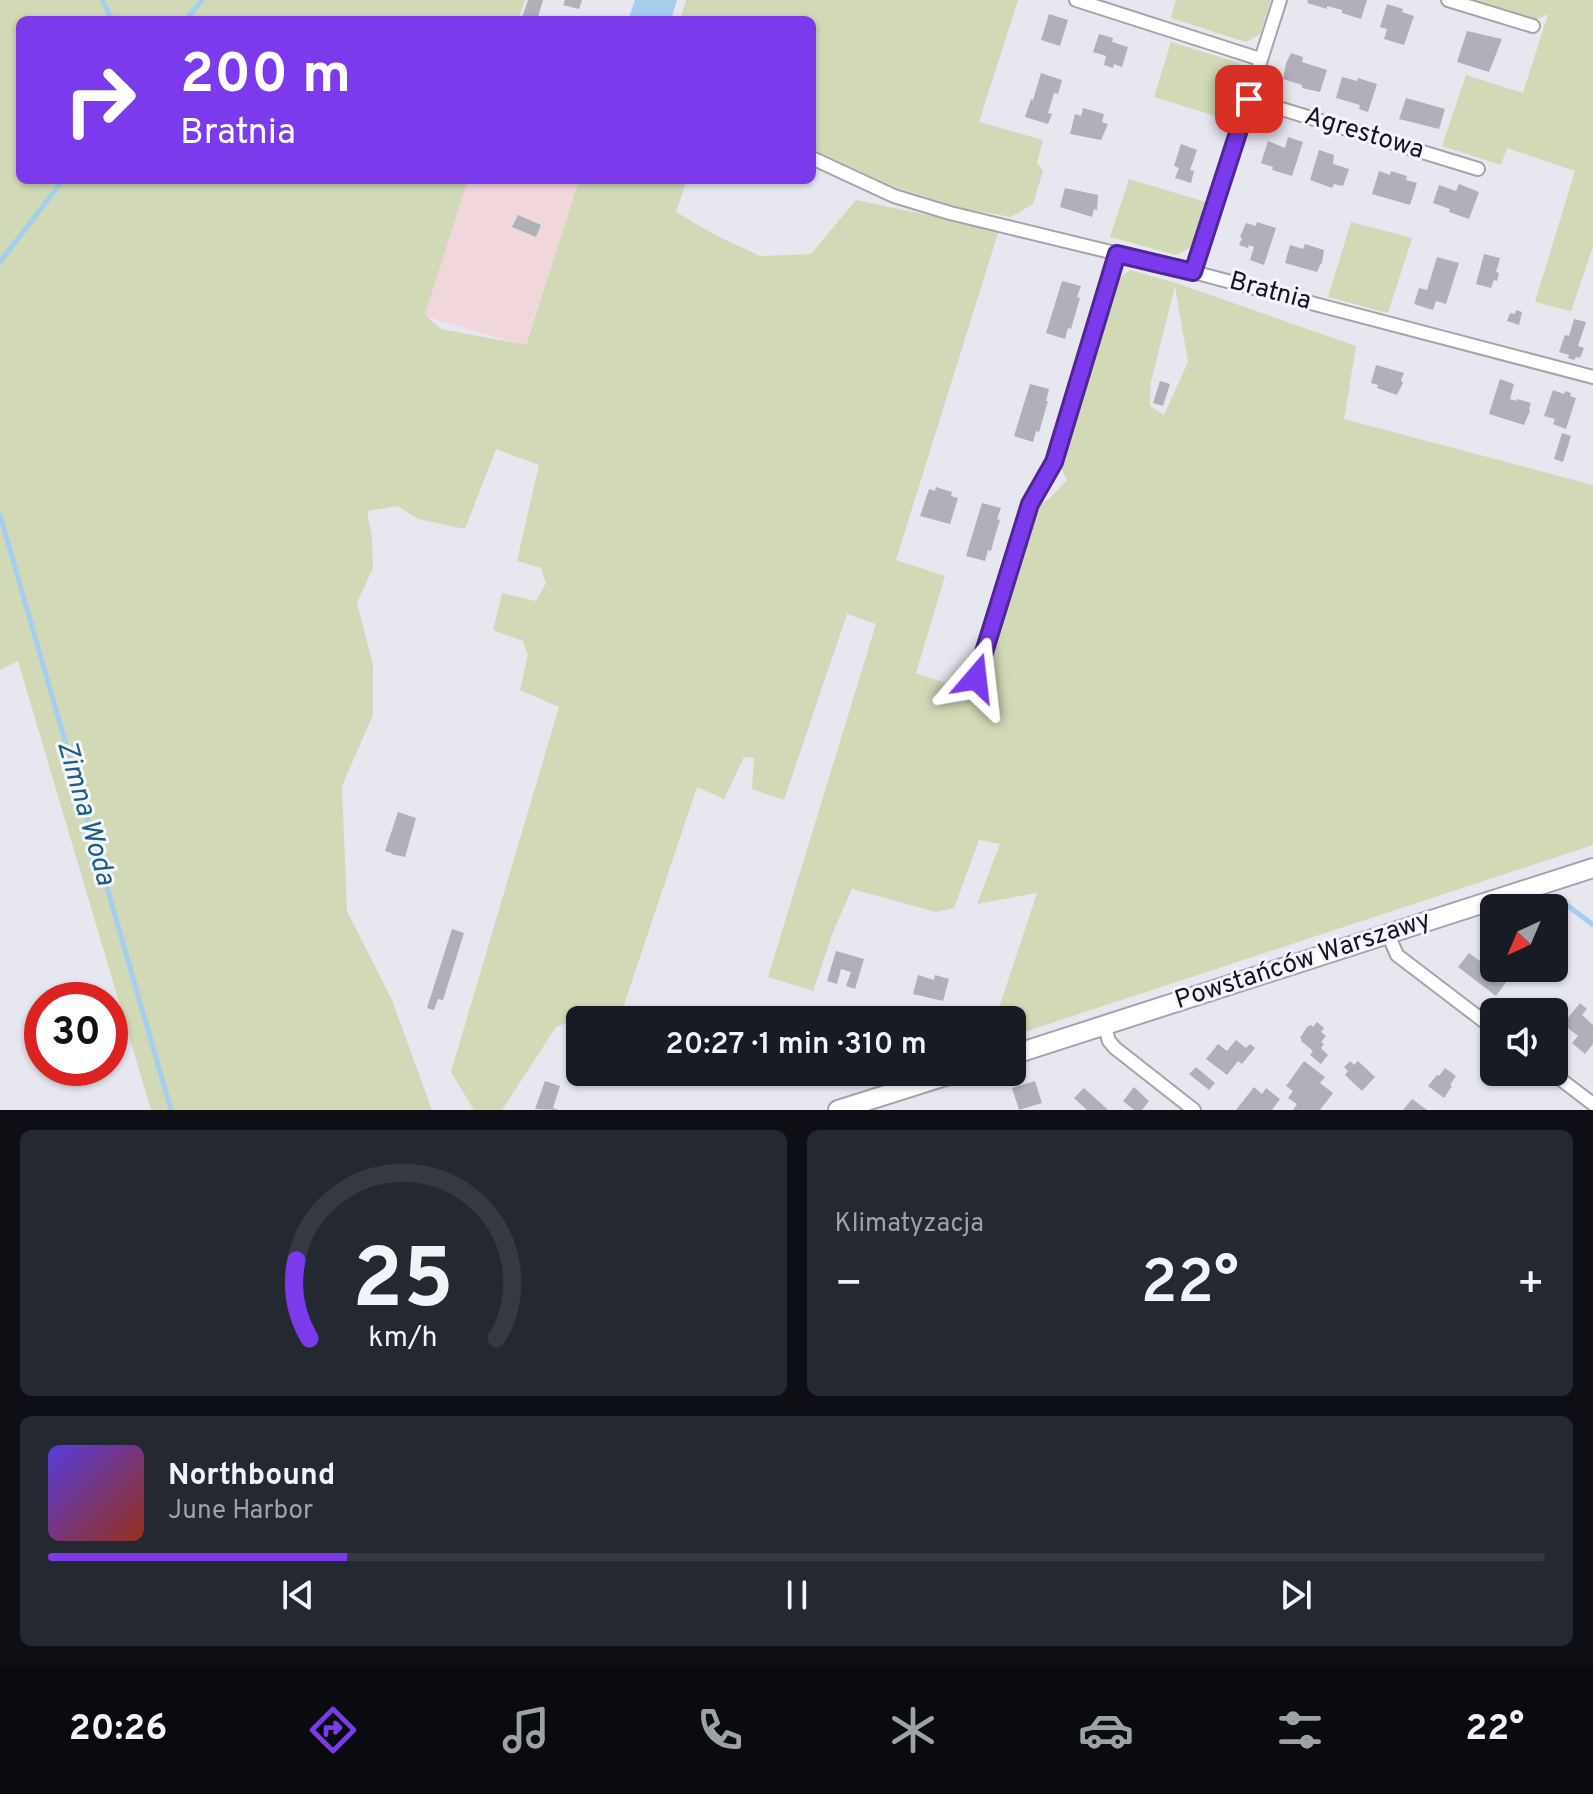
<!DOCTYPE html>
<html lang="pl">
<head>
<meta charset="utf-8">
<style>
	:root { --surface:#171b24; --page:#242831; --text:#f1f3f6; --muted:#9ea1a6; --line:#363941; --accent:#7c3aed }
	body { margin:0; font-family:Overpass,sans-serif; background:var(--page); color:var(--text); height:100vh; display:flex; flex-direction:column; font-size:30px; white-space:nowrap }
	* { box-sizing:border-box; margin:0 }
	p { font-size:26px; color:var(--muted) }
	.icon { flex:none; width:44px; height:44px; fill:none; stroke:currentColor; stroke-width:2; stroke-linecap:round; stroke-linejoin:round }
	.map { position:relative; height:1110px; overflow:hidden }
	.panel { display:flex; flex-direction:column; gap:20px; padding:20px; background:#0d0f14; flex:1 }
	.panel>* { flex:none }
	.guide { position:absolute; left:16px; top:16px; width:800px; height:168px; border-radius:12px; box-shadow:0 2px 6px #0004; background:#7c3aed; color:#fff; overflow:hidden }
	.needle { width:52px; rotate:224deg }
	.fabs { position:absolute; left:1480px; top:894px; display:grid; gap:16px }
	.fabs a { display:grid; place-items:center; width:88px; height:88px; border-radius:12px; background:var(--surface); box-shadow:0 2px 6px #0004; font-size:40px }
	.speed { position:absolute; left:24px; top:982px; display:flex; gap:16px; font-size:40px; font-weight:700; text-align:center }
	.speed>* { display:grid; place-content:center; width:104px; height:104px; border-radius:50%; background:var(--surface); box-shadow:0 2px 6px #0004; line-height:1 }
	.speed .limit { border:12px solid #d22; background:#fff; color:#111 }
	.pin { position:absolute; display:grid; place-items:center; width:68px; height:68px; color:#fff; margin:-34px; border-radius:16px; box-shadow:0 4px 12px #0006 }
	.me { position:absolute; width:88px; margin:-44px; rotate:17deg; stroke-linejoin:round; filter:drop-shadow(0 0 6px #0008) }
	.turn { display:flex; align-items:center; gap:28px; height:168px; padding:0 32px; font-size:36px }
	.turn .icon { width:104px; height:104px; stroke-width:2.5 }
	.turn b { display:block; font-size:56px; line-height:68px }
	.big { font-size:60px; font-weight:600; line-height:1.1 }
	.panel .card { flex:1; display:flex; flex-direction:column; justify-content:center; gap:12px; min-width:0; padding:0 28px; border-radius:12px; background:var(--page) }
	.panel .dial { align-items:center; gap:0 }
	.dial svg { height:208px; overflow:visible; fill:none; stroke:var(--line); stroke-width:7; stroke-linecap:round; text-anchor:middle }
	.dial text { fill:var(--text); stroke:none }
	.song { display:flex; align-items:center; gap:24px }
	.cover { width:96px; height:96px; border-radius:12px; background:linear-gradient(135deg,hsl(250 70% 55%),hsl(10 70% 35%)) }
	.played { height:8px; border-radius:4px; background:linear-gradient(90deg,var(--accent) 20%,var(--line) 20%) }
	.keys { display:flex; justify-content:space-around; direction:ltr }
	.heat { display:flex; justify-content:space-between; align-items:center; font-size:44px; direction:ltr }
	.panel .tiles { flex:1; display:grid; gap:20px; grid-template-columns:1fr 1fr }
	.card:last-child { grid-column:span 2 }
	.trip { position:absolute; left:566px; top:1006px; width:460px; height:80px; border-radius:12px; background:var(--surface); box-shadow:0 2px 6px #0004; font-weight:600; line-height:80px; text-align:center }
	.tabs { display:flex; height:128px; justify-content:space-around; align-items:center; background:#090b0e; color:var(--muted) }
	.tabs .icon { width:56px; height:56px }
	.tabs .on { color:var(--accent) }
	.tabs b { font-size:36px; color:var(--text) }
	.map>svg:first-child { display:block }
	.industrial { fill:#f1d7dc }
	.green { fill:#d1d9b7; fill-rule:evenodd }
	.water { fill:#a6cfed }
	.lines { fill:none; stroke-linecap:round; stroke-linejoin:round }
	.stream { stroke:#a6cfed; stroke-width:5 }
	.building { fill:#afb0b8 }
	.street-casing { stroke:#a3a4ac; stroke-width:16 }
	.secondary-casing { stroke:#a3a4ac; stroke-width:22 }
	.street { stroke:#fff; stroke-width:12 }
	.secondary { stroke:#fff; stroke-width:18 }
	.route-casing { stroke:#51269a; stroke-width:20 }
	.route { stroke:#7c3aed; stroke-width:14 }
	.labels { text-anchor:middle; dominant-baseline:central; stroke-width:6; stroke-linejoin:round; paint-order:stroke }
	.street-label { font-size:26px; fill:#161619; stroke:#f4f5fe }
	.water-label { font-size:28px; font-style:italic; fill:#1c5d85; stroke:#f4f5fe }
</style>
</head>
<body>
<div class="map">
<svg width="1593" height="1110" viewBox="0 0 1593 1110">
	<rect width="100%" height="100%" fill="#e7e7f0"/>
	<polygon class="industrial" points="468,180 579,180 525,346 425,316"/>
	<g class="green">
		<path d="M0,0H525L518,20H20V180H468L425,315L441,329L526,345L579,180H687L676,212L715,235L760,256L811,254L856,200L999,230L896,560L945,576L916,673L954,686L968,679L982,682L1035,507L1049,499L1067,480L1060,466L1117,280L1130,270L1176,283L1356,346L1344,419L1593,485V845L1012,1036V1020H995L1037,893L977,904L1000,844L979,840L954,908L936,912L852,889L833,932L813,991L768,977L876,624L847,614L784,800L752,789L754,758L744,757L724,799L697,787L619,1020L589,1014L556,1027L502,1110H474L451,1072L559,707L520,690L528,655L523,641L493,630L502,593L536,601L546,583L541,568L517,561L539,465L496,449L465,529L418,519L398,506L367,511L372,537L373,568L357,603L373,665V715L342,786L347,911L392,1000L432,1110H151L18,661L0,670ZM1175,286L1188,362L1164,415L1150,406L1151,381Z"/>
		<polygon points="686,0 1018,0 979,122 1043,140 1037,163 1043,171 1033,204 1011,217 961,208 892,186 812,149 812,20 680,20"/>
		<polygon points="1176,0 1271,0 1260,34 1246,42 1171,18"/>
		<polygon points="1470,0 1593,0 1593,247 1571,311 1535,302 1575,171 1507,148 1501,165 1442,146 1466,75 1523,93 1548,14 1536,20"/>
		<polygon points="1171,42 1239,63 1246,77 1232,121 1154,97"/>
		<polygon points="1129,179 1206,202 1192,247 1176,255 1110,237"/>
		<polygon points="1351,222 1412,238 1388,313 1328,297"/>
	</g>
	<polygon class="water" points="635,0 677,0 671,20 628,20"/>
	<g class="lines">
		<g class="stream">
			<polyline points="102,0 112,20"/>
			<polyline points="186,20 202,0"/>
			<polyline points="0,262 63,180"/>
			<polyline points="0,515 171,1110"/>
			<polyline points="1559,899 1593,925"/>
		</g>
	</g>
	<g class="building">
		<polygon points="528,0 543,0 537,20 521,20"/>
		<polygon points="565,0 582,0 579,9 563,5"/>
		<polygon points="1308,0 1367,0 1361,19 1342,13 1342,10 1327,6 1327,9 1307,3"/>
		<polygon points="1387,4 1403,9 1402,12 1414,16 1404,45 1384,39 1387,29 1380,27"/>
		<polygon points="1049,14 1068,20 1060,46 1041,40"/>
		<polygon points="1467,31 1502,39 1489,72 1457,62"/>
		<polygon points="1099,34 1113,38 1112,42 1128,47 1122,67 1114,64 1113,68 1104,65 1106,56 1093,52"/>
		<polygon points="1291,53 1303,57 1302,62 1327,70 1320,92 1302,88 1302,85 1283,79 1286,63"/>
		<polygon points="1041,73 1062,80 1058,94 1054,93 1048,113 1052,114 1048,124 1025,117 1031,99 1033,100"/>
		<polygon points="1342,77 1357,81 1358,78 1377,84 1368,112 1359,109 1360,105 1336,98"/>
		<polygon points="1406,98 1445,109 1439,129 1399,119"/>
		<polygon points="1083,108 1104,114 1102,122 1108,124 1101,140 1070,134 1075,114 1081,116"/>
		<polygon points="1288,137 1303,142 1292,176 1272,170 1273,167 1261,163 1268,141 1285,148"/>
		<polygon points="1181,144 1197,150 1190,170 1194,171 1191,183 1175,178 1179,168 1174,166"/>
		<polygon points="1319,150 1334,155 1333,164 1349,169 1343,186 1334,184 1332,188 1310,180"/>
		<polygon points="1379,171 1390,175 1391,171 1407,176 1406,180 1417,183 1410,205 1372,194"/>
		<polygon points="1459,184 1479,192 1469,219 1449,212 1450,209 1433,203 1439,185 1456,191"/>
		<polygon points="1065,188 1098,195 1097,210 1094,209 1092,217 1060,207"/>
		<polygon points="518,215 541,225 536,237 512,227"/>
		<polygon points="1257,222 1276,228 1264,265 1250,260 1254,247 1249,245 1248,248 1239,245 1242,238 1240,237 1246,223 1256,226"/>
		<polygon points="1305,244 1324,250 1322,263 1320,265 1317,272 1285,263 1290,245 1303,249"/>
		<polygon points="1484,254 1500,258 1496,272 1499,273 1497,281 1494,280 1491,288 1476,284"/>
		<polygon points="1437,257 1459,263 1446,304 1436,301 1433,310 1414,304 1419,288 1427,290"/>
		<polygon points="1062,281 1081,286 1077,297 1080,298 1071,329 1068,328 1065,339 1046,333"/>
		<polygon points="1516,310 1522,312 1519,325 1507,321 1510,313 1515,314"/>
		<polygon points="1574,319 1586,322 1578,346 1584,348 1580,358 1576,357 1574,360 1568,358 1569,355 1559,352 1565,335 1569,336"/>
		<polygon points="1376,365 1404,373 1401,380 1403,383 1397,395 1377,388 1378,385 1371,383"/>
		<polygon points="1500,379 1514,384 1510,399 1516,401 1517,399 1531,403 1529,409 1530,411 1524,425 1489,414"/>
		<polygon points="1160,381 1170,384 1163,406 1153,403"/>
		<polygon points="1030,384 1049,389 1046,401 1048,401 1039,432 1036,431 1033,442 1014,436"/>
		<polygon points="1553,390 1564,394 1565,391 1571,393 1570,396 1576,398 1566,429 1553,424 1555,419 1544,416"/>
		<polygon points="1562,433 1571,436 1563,462 1554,459"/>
		<polygon points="936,487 952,492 951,496 958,498 950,524 920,516 929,489 935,491"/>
		<polygon points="982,503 1001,508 997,519 1000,520 995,536 991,551 988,550 985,561 966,556"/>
		<polygon points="398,812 416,818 405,857 391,854 392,853 385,851"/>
		<polygon points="452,929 464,933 443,1000 438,999 434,1010 427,1008"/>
		<polygon points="836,951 864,959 855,989 846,986 851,972 841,969 837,984 827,981"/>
		<polygon points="1469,953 1507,981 1496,996 1458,967"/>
		<polygon points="918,975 934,980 935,975 949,979 943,1001 913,994"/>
		<polygon points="1580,1003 1587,1009 1582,1015 1593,1025 1593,1044 1585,1054 1572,1043 1578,1036 1563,1024"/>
		<polygon points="1317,1022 1324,1028 1321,1032 1326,1036 1321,1042 1324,1044 1321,1048 1328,1055 1321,1064 1310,1055 1313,1051 1301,1041 1302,1040 1300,1038 1307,1027 1311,1025 1313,1027"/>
		<polygon points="1236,1040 1246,1048 1250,1044 1255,1048 1242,1064 1238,1061 1227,1075 1206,1059 1218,1044 1227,1051"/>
		<polygon points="1304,1061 1325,1077 1320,1083 1333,1093 1320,1110 1293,1110 1297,1104 1288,1098 1293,1091 1286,1086"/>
		<polygon points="1350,1061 1354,1065 1358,1061 1375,1077 1362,1091 1345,1075 1348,1071 1344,1067"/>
		<polygon points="1196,1067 1215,1083 1209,1090 1189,1074"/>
		<polygon points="1445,1068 1456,1076 1450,1085 1452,1086 1444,1098 1428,1086 1437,1075 1439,1076"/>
		<polygon points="545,1081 560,1086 553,1108 559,1110 535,1109"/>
		<polygon points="1035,1081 1042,1103 1019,1110 1012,1088"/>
		<polygon points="1134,1087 1149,1101 1142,1110 1134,1110 1123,1101"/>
		<polygon points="1254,1087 1262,1094 1266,1088 1280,1099 1272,1110 1236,1110"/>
		<polygon points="1084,1088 1105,1107 1108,1110 1087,1110 1074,1098"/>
		<polygon points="1412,1099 1427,1110 1403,1110"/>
	</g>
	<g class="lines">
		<g class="street-casing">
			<g id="street">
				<polyline points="1076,0 1260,59"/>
				<polyline points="1448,0 1533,26"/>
				<polyline points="1249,99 1478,169"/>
				<polyline points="812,158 894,196 950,213 1193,272 1593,377"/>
				<polyline points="1193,272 1280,0"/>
				<polyline points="976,678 1030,504 1054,462 1117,254"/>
				<polyline points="1388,934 1397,955 1494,1029"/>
				<polyline points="1104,1025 1109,1041 1115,1048 1194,1110"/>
				<polyline points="1551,1072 1593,1104"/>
			</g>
		</g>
		<g class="secondary-casing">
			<g id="secondary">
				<polyline points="1012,1055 1593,868"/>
				<polyline points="838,1110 958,1072"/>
			</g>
		</g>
		<use href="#street" class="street"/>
		<use href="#secondary" class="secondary"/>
	</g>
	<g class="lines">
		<g class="route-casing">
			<polyline id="route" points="976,678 1030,504 1054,462 1117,254 1193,272 1249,99"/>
		</g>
		<use href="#route" class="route"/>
	</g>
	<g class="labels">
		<g class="street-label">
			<text transform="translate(1364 134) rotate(17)">Agrestowa</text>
			<text transform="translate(1270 292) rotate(15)">Bratnia</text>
			<text transform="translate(1303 961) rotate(-18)">Powstańców Warszawy</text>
		</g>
		<g class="water-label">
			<text transform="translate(85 813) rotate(74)">Zimna Woda</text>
		</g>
	</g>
</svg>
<div class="fabs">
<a><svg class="needle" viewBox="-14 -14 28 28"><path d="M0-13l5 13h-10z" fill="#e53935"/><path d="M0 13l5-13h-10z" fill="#9ea1a6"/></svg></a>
<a><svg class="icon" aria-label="sound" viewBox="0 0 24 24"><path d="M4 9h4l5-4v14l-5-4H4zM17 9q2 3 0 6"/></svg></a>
</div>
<div class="speed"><div class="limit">30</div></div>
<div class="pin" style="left:1249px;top:99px;background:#d93025"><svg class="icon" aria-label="arrive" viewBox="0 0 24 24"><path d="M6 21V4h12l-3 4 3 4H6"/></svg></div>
<svg class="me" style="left:976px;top:678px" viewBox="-20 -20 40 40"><path d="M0-17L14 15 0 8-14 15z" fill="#7c3aed" stroke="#fff" stroke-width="4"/></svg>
<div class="trip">20:27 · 1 min · 310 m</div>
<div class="guide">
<div class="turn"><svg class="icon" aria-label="right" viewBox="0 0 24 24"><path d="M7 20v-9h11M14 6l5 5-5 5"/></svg><div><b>200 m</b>Bratnia</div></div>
</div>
</div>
<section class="panel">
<div class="tiles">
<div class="card dial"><svg viewBox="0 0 100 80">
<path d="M14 69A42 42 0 1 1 86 69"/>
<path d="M14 69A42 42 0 0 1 9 39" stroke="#7c3aed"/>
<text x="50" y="56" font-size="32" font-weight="700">25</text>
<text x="50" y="72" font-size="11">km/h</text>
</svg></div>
<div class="card"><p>Klimatyzacja</p>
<div class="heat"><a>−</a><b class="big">22°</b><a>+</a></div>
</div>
<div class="card">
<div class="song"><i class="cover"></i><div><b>Northbound</b><p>June Harbor</p></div></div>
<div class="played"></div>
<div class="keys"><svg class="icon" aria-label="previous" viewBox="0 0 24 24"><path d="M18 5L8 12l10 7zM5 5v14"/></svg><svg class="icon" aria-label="pause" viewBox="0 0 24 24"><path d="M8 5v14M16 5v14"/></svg><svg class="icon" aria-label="next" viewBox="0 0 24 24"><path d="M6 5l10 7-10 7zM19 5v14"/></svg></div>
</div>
</div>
</section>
<nav class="tabs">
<b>20:26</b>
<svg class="icon on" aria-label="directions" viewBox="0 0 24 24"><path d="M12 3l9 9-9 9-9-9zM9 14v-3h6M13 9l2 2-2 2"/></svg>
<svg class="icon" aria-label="music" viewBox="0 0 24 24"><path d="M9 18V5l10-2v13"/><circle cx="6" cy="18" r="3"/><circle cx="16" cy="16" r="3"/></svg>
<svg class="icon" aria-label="phone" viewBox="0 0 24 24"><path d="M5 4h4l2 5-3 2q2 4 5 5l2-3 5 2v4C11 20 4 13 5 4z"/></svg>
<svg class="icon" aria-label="climate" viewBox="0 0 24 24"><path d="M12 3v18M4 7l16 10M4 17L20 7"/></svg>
<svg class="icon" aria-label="car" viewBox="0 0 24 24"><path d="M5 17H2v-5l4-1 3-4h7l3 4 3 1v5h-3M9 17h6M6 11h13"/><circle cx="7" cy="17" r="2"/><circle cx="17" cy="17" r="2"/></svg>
<svg class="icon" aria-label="filters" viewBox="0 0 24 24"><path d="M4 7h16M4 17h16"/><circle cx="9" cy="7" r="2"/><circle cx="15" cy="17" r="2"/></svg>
<b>22°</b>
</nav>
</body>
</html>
